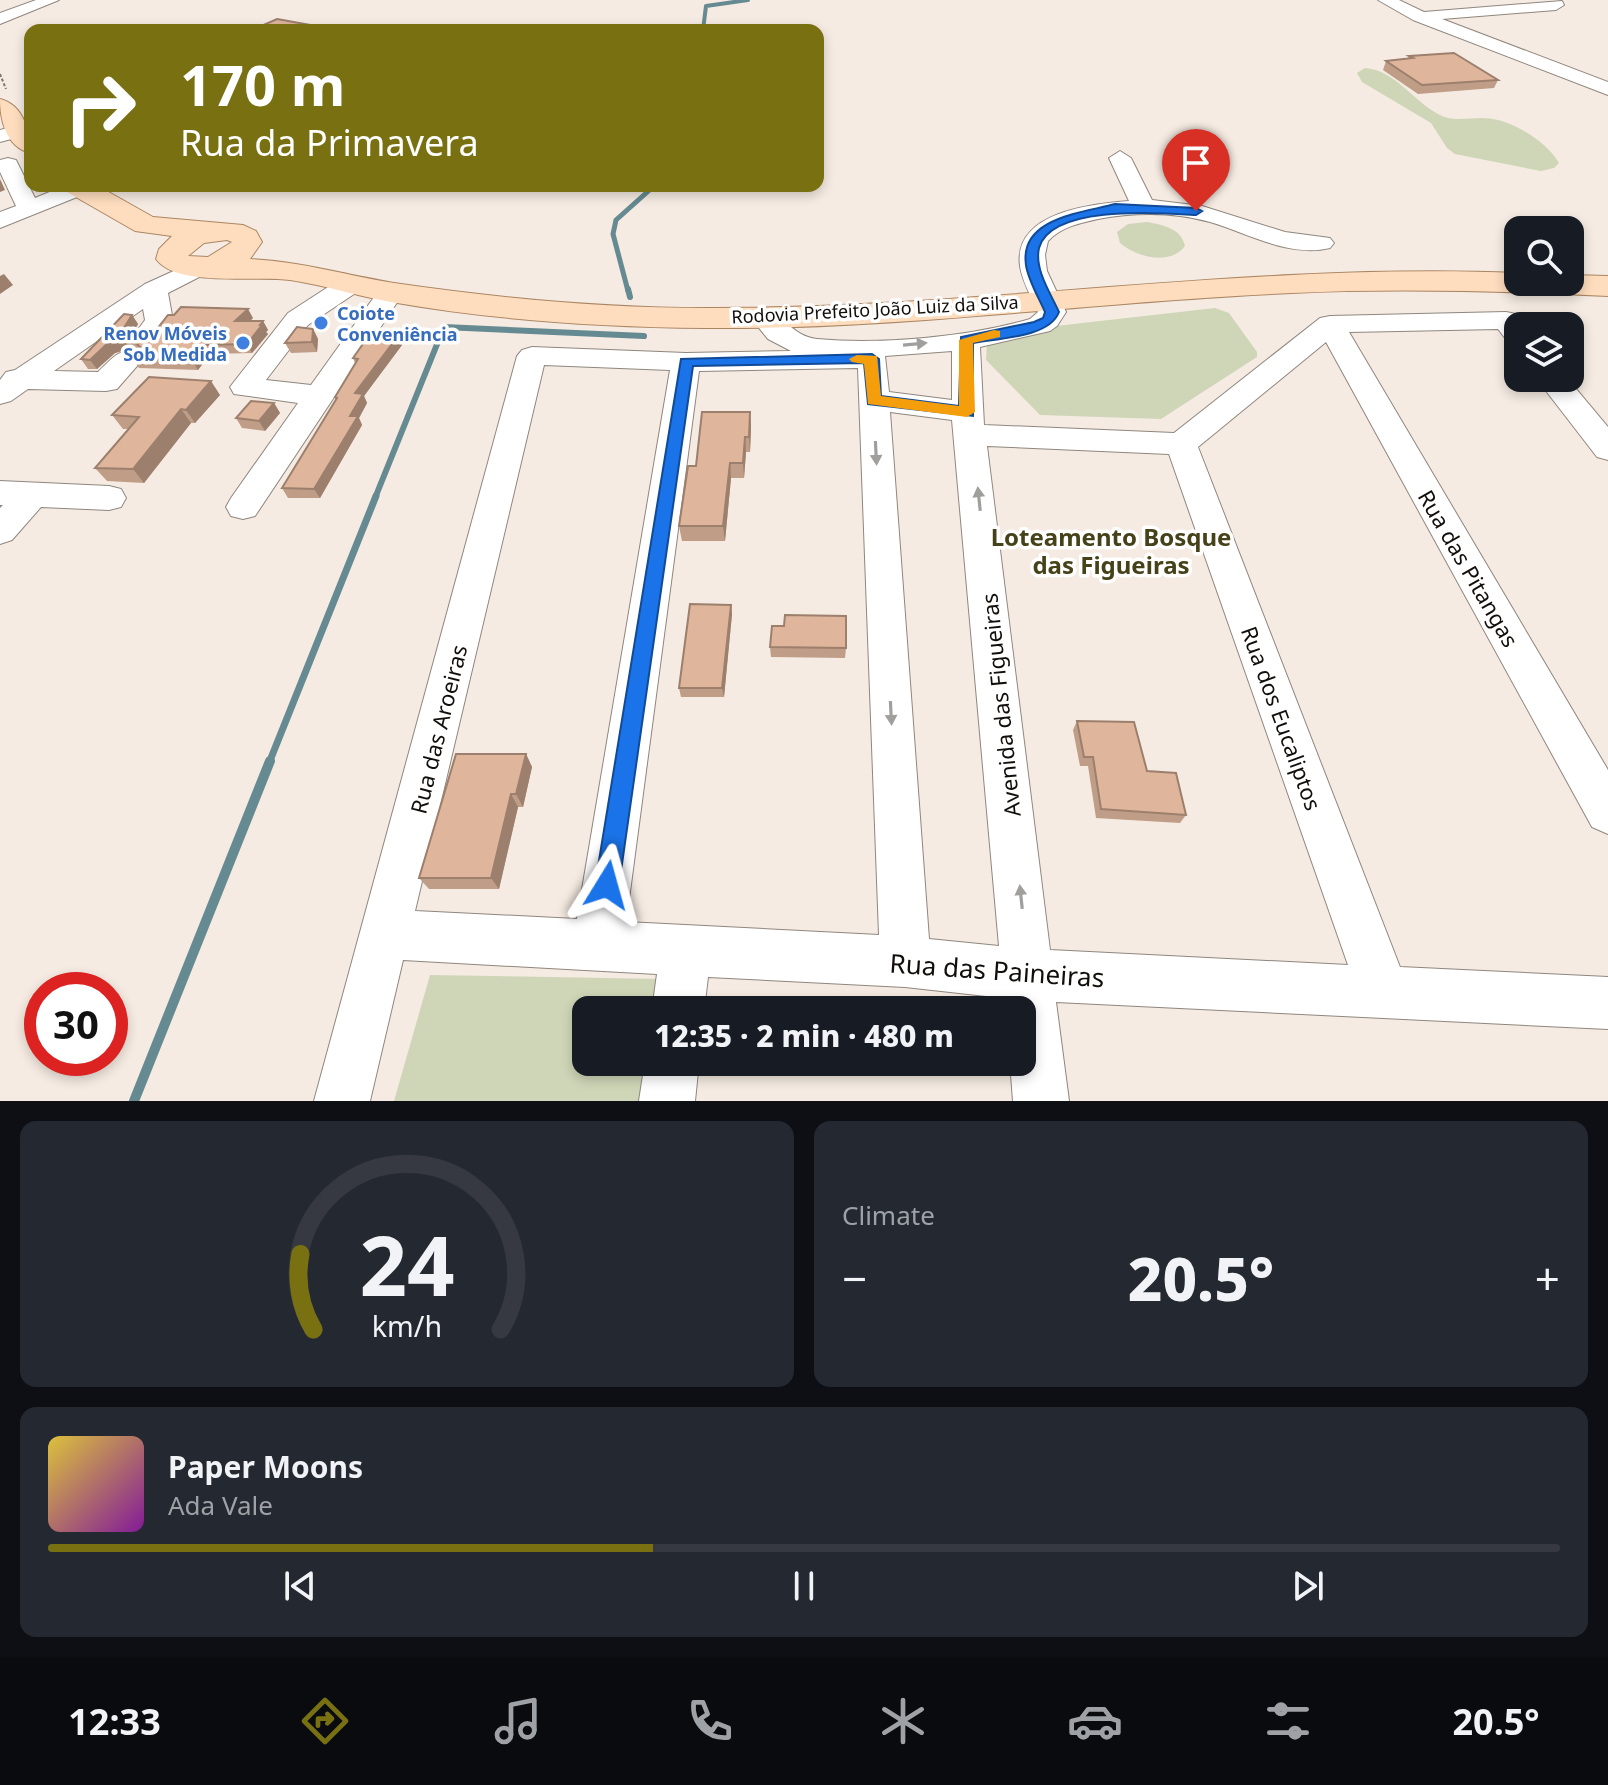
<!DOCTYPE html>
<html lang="en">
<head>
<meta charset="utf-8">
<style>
	:root { --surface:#171b24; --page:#242831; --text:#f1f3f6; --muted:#9ea1a6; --line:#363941; --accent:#797011 }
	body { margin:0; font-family:"Noto Sans",sans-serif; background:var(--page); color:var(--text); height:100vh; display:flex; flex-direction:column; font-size:30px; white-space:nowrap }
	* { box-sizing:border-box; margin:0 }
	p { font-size:26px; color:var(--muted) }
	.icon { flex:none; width:44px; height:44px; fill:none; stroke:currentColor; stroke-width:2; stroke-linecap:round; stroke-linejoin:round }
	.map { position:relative; height:1101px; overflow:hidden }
	.details { display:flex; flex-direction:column; gap:20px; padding:20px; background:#0d0f14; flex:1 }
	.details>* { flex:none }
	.banner { position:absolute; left:24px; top:24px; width:800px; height:168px; border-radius:16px; box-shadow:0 4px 12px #0003; background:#797011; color:#fff; overflow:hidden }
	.controls { position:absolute; left:1504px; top:216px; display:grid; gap:16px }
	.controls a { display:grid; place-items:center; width:80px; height:80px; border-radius:16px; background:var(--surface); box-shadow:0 4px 12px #0003; font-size:40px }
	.speed { position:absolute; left:24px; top:972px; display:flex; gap:16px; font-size:40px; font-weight:700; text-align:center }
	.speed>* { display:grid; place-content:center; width:104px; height:104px; border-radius:50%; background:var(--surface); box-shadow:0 4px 12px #0003; line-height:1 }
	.speed .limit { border:12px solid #d22; background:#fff; color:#111 }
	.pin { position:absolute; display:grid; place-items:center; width:68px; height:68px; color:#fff; margin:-82px -34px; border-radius:50% 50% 50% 0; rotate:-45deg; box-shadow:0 0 8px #0007 }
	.pin .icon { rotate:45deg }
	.me { position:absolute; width:88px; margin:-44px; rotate:8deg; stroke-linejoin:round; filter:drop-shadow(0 0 6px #0008) }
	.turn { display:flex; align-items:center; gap:28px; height:168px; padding:0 24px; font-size:36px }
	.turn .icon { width:104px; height:104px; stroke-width:2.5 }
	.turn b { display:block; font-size:56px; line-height:68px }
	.big { font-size:60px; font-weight:800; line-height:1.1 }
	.details .card { flex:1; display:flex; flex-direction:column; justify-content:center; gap:12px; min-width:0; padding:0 28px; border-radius:16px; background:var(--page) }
	.details .dial { align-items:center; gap:0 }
	.dial svg { height:208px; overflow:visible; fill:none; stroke:var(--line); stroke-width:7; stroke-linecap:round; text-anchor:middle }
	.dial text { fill:var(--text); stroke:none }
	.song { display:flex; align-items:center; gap:24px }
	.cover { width:96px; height:96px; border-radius:12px; background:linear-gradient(135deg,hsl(50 70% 55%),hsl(290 70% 35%)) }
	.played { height:8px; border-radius:4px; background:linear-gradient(90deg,var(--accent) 40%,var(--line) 40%) }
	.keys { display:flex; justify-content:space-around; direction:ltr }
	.heat { display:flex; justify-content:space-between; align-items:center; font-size:44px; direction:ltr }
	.details .tiles { flex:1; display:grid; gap:20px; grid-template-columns:1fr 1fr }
	.card:last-child { grid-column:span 2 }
	.trip { position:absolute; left:572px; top:996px; width:464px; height:80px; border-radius:16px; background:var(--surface); box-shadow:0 4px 12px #0003; font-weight:800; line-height:80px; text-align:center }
	.dock { display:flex; height:128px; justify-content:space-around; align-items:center; background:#090b0e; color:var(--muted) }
	.dock .icon { width:56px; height:56px }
	.dock .on { color:var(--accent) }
	.dock b { font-size:36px; color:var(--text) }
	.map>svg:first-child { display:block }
	.green { fill:#cfd6b7 }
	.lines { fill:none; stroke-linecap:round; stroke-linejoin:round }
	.stream-far4 { stroke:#658a91; stroke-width:4 }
	.stream-far3 { stroke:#658a91; stroke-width:5 }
	.stream-far2 { stroke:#658a91; stroke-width:6 }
	.stream-far1 { stroke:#658a91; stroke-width:7 }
	.stream { stroke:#658a91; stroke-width:10 }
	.minor-casing { stroke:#8f867e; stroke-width:2 }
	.major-casing { stroke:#ab8663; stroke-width:2 }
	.path { stroke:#7c7570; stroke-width:2; stroke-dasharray:3 2; stroke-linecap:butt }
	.minor { fill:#fff; fill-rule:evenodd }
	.major { fill:#feddbe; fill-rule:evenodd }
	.wall { fill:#c09d86 }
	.shaded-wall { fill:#9c7f6d }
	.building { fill:#dfb69c; stroke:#9c7f6d; stroke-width:2 }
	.oneway { fill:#a09f9d }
	.route { fill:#1a73e8; stroke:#114b97; stroke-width:2 }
	.slow { fill:#f59e0b }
	.shop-dot { fill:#3f7fe0; stroke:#fff; stroke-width:3 }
	.labels { text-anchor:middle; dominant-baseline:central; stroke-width:7; stroke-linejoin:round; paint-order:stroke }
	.far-street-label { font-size:18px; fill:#120e0b; stroke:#fff }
	.far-shop-label { font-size:18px; font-weight:bold; fill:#366cbe; stroke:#fff; text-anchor:start }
	.street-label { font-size:22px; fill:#120e0b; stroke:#fff }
	.neighbourhood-label { font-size:24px; font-weight:bold; fill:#454118; stroke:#fff }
	.near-street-label { font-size:26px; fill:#120e0b; stroke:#fff }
</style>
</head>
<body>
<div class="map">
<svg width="1608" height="1101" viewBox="0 0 1608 1101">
	<rect width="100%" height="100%" fill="#f5ebe2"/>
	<g class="green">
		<path d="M1365,68C1395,70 1413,101 1438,114C1455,124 1474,115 1493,119C1516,123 1547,142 1559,163L1554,168L1541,171L1455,154L1447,148L1431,123L1362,82L1357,73Z"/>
		<path d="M1147,222C1163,225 1181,228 1185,246C1170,266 1136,257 1120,243L1117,232L1128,224Z"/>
		<polygon points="1215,308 1229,313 1257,352 1257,357 1161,419 1040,415 986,360 987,344 1003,332"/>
		<polygon points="430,975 663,979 660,1010 586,1010 586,1062 653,1062 649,1101 394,1101"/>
	</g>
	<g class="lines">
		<polyline class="stream-far4" points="703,30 706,6 748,0"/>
		<polyline class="stream-far3" points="628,291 613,234 616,220 654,186"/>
		<g class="stream-far2">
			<polyline points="628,289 630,297"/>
			<polyline points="375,498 444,327 644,336"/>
		</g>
		<polyline class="stream-far1" points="269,763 376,496"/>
		<polyline class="stream" points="134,1101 270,761"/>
		<g class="minor-casing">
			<g id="minor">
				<polygon points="36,0 59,0 0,24 0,13"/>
				<polygon points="1378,0 1399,0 1424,12 1562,1 1564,5 1556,10 1442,19 1608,82 1608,95 1413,20"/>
				<polygon points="30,122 30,134 0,142 0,130"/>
				<path d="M1120,151L1131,158L1152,200L1202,206L1285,232L1330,238L1334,243L1330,248C1289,258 1248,233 1210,222C1174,212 1135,212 1098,219C1080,223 1061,227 1048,241L1045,255L1047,271L1066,312L1057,326L1050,331L980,347L984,425L1174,433L1320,318L1330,316L1506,312L1516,314L1525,326H1518V345L1508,342L1498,329L1349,332L1608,770V834L1592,827L1326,342L1198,447L1400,967L1608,977V1029L1056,1002L1069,1101H1013L1010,1062H1022V1010H1005L1004,998L905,987L708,977L704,1010H652L657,974L403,960L370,1101H314L517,356L522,350L532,347L686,353L791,351L768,339L750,317L754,311C780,305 788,336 817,339C881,345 968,337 1030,319L1038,312C1032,297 1022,282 1020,266C1013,212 1091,204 1129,201L1109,158ZM952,351V400L889,392L885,356ZM544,365L670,370L577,919L415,911ZM858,368L879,935L626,922L699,371ZM890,412L952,420L999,946L929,939ZM987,446L1169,454L1348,965L1050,950Z"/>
				<polygon points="8,158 16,160 35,198 64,186 91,188 87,193 0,228 0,212 16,206 0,172 0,160"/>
				<path d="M200,259L209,262L213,267L209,272L168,293L173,321C162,337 156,350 135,345L131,339L145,320L143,309L54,371L98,372C112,359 119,347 139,352L144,358L117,389L106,391L28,389L11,401L0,404V380L6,372L15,370L145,284Z"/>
				<polygon points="351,276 360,278 364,284 360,290 308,325 266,380 311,385 382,286 400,286 404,292 255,516 243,519 231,516 226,507 231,498 298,403 234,394 230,387 288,313 342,278"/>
				<polygon points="1536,378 1567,378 1608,427 1608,460 1597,457"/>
				<polygon points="0,481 109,486 121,489 126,498 121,507 109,510 41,507 12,540 0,544 0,508 3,505 0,505"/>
				<polygon points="645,1062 699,1062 695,1101 639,1101"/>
			</g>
		</g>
		<g class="major-casing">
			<g id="major">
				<path d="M0,99C24,105 30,132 30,153C6,147 0,120 0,99Z"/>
				<path d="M63,186H98L153,217L243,225L256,231L262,242L250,259C299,261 345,275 394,283C497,298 603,308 707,308C978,309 1247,262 1518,273V282H1570V275L1608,276V296C1503,291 1398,288 1292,293C1097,301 901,330 705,328C601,327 493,320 391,302C357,296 324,285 290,280C257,275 177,288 156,259L159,249L172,236L135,231L67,192ZM227,240L232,242L208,257L188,256L204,243Z"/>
			</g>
		</g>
		<polyline class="path" points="0,74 6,89"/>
		<use href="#minor" class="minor"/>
		<use href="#major" class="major"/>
	</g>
	<g class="wall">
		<polygon points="1409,56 1498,80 1494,88 1418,94 1383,70 1386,61 1408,59"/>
		<polygon points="132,315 138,324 130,339 135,340 253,318 250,321 263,321 268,330 266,332 268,334 252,353 210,354 198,370 139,368 133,359 139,349 132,348 115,353 97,369 88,369 81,359"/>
		<polygon points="313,329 318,339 317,352 291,353 285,343"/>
		<polygon points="398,336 402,345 364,396 367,403 359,418 362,425 320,498 288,498 282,488 336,400 335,397 355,363 353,358"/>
		<polygon points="220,395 195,423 191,423 144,483 107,481 95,468 128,429 123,429 112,415"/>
		<polygon points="274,403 280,413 265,431 242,428 236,418"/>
		<polygon points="750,412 751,427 750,452 746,452 744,478 731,478 725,541 682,541 679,526 696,466"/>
		<polygon points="731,605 732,614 724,697 681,697 679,688"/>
		<polygon points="770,647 846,648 845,658 771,657"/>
		<polygon points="1077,721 1147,771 1186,815 1180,823 1096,818 1088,766 1080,766 1073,730"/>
		<polygon points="526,754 532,767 523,807 518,807 499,889 429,889 419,878"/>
	</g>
	<g class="shaded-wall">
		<polygon points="0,179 5,190 0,192"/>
		<polygon points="4,274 13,285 0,294 0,276"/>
		<polygon points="248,309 253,318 240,331 235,321"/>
		<polygon points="132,315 138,324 129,339 122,331"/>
		<polygon points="263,321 268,330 266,332 268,334 252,353 247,344"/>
		<polygon points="313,329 318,339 317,352 312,342"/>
		<polygon points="398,336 402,345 364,396 367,403 359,418 362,425 320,498 314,489 350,416 355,393"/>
		<polygon points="125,339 132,348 115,353 97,369 90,360 108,343"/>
		<polygon points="204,345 210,354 198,370 192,360"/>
		<polygon points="211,381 220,395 195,423 186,410"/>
		<polygon points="274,403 280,413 265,431 259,421"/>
		<polygon points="181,409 191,423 144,483 133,469"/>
		<polygon points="750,412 751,427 750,452 749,437"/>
		<polygon points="745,437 746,452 744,478 743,463"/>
		<polygon points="730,463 731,478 725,541 723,526"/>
		<polygon points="731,605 732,614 724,697 722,688"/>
		<polygon points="526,754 532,767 523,807 516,794"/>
		<polygon points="511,794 518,807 499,889 491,878"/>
	</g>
	<g class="building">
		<polygon points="277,19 316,26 309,30 252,30"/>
		<polygon points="1454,53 1498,80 1422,85 1386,61 1413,58 1409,56"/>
		<polygon points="181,307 248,309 235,321 263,321 260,325 262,325 247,344 204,345 192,360 133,359 140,347 133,340 125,339 108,343 90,360 81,359 124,314 132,315 122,331 128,339 135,340 153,334 168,315 174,315"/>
		<polygon points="297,327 313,329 312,342 285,343"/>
		<polygon points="370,334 398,336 355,393 363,394 350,416 358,416 314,489 282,488 337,398 335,397 358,359 353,358"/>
		<polygon points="149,377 211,381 186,410 181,409 133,469 95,468 139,417 112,415"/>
		<polygon points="251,401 274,403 259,421 236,418"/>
		<polygon points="702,412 750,412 749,437 745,437 743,463 730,463 723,526 679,526 688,466 696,466"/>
		<polygon points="690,604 731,605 722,688 679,688"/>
		<polygon points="785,615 846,616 846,648 770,647 772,626 784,626"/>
		<polygon points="1077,721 1134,722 1147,771 1176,773 1186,815 1101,809 1093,757 1084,757"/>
		<polygon points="456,754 526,754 516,794 511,794 491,878 419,878"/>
	</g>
	<defs><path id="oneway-solid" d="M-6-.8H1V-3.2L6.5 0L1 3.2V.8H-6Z" transform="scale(2)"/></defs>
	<g class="oneway">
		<use href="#oneway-solid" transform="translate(915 344) rotate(-5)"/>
		<use href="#oneway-solid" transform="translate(876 453) rotate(87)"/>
		<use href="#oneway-solid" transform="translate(979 499) rotate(-96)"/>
		<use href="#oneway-solid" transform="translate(891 713) rotate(87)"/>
		<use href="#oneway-solid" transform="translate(1021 897) rotate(-96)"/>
	</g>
	<path class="route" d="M1115,204L1196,208L1202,211L1196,215C1161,213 1051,204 1039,248C1034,269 1051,294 1059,312C1049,338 998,338 973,343V416L868,404L864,363L693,366L619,885L616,893L607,897L599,893L595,885L681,359L872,354L879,359L881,396L959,406L961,337L1034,322L1043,318L1045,312C1039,298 1028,280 1026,265C1019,218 1082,213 1115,204Z"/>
	<polygon class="slow" points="994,330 1000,331 1000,337 973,343 975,412 967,417 868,404 864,364 852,362 849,359 857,355 877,356 881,396 959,406 959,340"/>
	<g class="shop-dot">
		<circle cx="321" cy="323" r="8"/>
		<circle cx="243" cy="343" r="8"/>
	</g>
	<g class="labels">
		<g class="far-street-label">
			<text transform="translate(875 309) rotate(-3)">Rodovia Prefeito João Luiz da Silva</text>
		</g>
		<g class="far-shop-label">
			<text x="337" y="313">Coiote<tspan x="337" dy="21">Conveniência</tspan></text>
			<text x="227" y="333" text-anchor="end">Renov Móveis<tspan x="227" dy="21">Sob Medida</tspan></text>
		</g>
		<g class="street-label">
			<text transform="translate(1469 568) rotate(60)">Rua das Pitangas</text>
			<text transform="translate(1000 705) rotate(-96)">Avenida das Figueiras</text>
			<text transform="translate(1282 718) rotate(70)">Rua dos Eucaliptos</text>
			<text transform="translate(438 729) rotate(-76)">Rua das Aroeiras</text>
		</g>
		<g class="neighbourhood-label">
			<text x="1111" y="536">Loteamento Bosque<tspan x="1111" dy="28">das Figueiras</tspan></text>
		</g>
		<g class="near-street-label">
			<text transform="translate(997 970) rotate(4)">Rua das Paineiras</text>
		</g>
	</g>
</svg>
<div class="controls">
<a><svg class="icon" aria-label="search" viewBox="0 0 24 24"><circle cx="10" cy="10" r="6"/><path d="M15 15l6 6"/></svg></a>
<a><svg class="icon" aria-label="layers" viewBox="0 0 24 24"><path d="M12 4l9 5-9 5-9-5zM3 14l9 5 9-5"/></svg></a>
</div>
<div class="speed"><div class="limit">30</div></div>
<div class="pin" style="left:1196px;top:211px;background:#d93025"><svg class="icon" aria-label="arrive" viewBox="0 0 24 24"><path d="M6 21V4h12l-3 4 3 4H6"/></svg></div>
<svg class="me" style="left:607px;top:885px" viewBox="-20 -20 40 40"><path d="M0-17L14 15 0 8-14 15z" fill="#1a73e8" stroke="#fff" stroke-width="4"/></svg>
<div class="trip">12:35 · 2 min · 480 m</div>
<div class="banner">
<div class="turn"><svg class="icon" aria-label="right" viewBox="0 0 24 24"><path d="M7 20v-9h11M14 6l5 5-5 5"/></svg><div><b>170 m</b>Rua da Primavera</div></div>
</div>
</div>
<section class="details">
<div class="tiles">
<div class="card dial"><svg viewBox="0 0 100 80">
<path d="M14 69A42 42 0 1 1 86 69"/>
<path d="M14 69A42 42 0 0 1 9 40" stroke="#797011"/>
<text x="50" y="56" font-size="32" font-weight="700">24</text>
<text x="50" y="72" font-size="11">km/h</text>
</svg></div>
<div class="card"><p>Climate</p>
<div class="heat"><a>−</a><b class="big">20.5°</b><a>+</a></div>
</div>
<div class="card">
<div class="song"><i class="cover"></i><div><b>Paper Moons</b><p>Ada Vale</p></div></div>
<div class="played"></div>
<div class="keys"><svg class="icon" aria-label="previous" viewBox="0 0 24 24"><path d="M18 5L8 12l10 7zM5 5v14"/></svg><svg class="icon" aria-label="pause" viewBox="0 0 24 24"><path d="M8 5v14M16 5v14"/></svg><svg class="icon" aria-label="next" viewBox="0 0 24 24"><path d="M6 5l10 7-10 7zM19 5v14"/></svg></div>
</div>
</div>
</section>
<nav class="dock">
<b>12:33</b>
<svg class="icon on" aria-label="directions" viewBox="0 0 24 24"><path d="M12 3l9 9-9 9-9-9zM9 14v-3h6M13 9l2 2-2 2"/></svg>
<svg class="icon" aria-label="music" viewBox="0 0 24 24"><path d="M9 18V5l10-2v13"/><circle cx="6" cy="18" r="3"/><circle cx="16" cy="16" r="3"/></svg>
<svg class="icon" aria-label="phone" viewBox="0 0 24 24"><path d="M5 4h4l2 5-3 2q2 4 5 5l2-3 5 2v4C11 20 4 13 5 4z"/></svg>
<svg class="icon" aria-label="climate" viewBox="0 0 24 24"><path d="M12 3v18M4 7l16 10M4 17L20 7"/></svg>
<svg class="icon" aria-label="car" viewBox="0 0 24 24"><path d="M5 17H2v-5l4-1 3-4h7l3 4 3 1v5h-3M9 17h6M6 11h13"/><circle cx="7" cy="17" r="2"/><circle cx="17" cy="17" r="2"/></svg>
<svg class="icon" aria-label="filters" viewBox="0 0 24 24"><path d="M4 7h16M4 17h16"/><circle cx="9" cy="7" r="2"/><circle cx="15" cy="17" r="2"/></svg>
<b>20.5°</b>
</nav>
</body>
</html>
